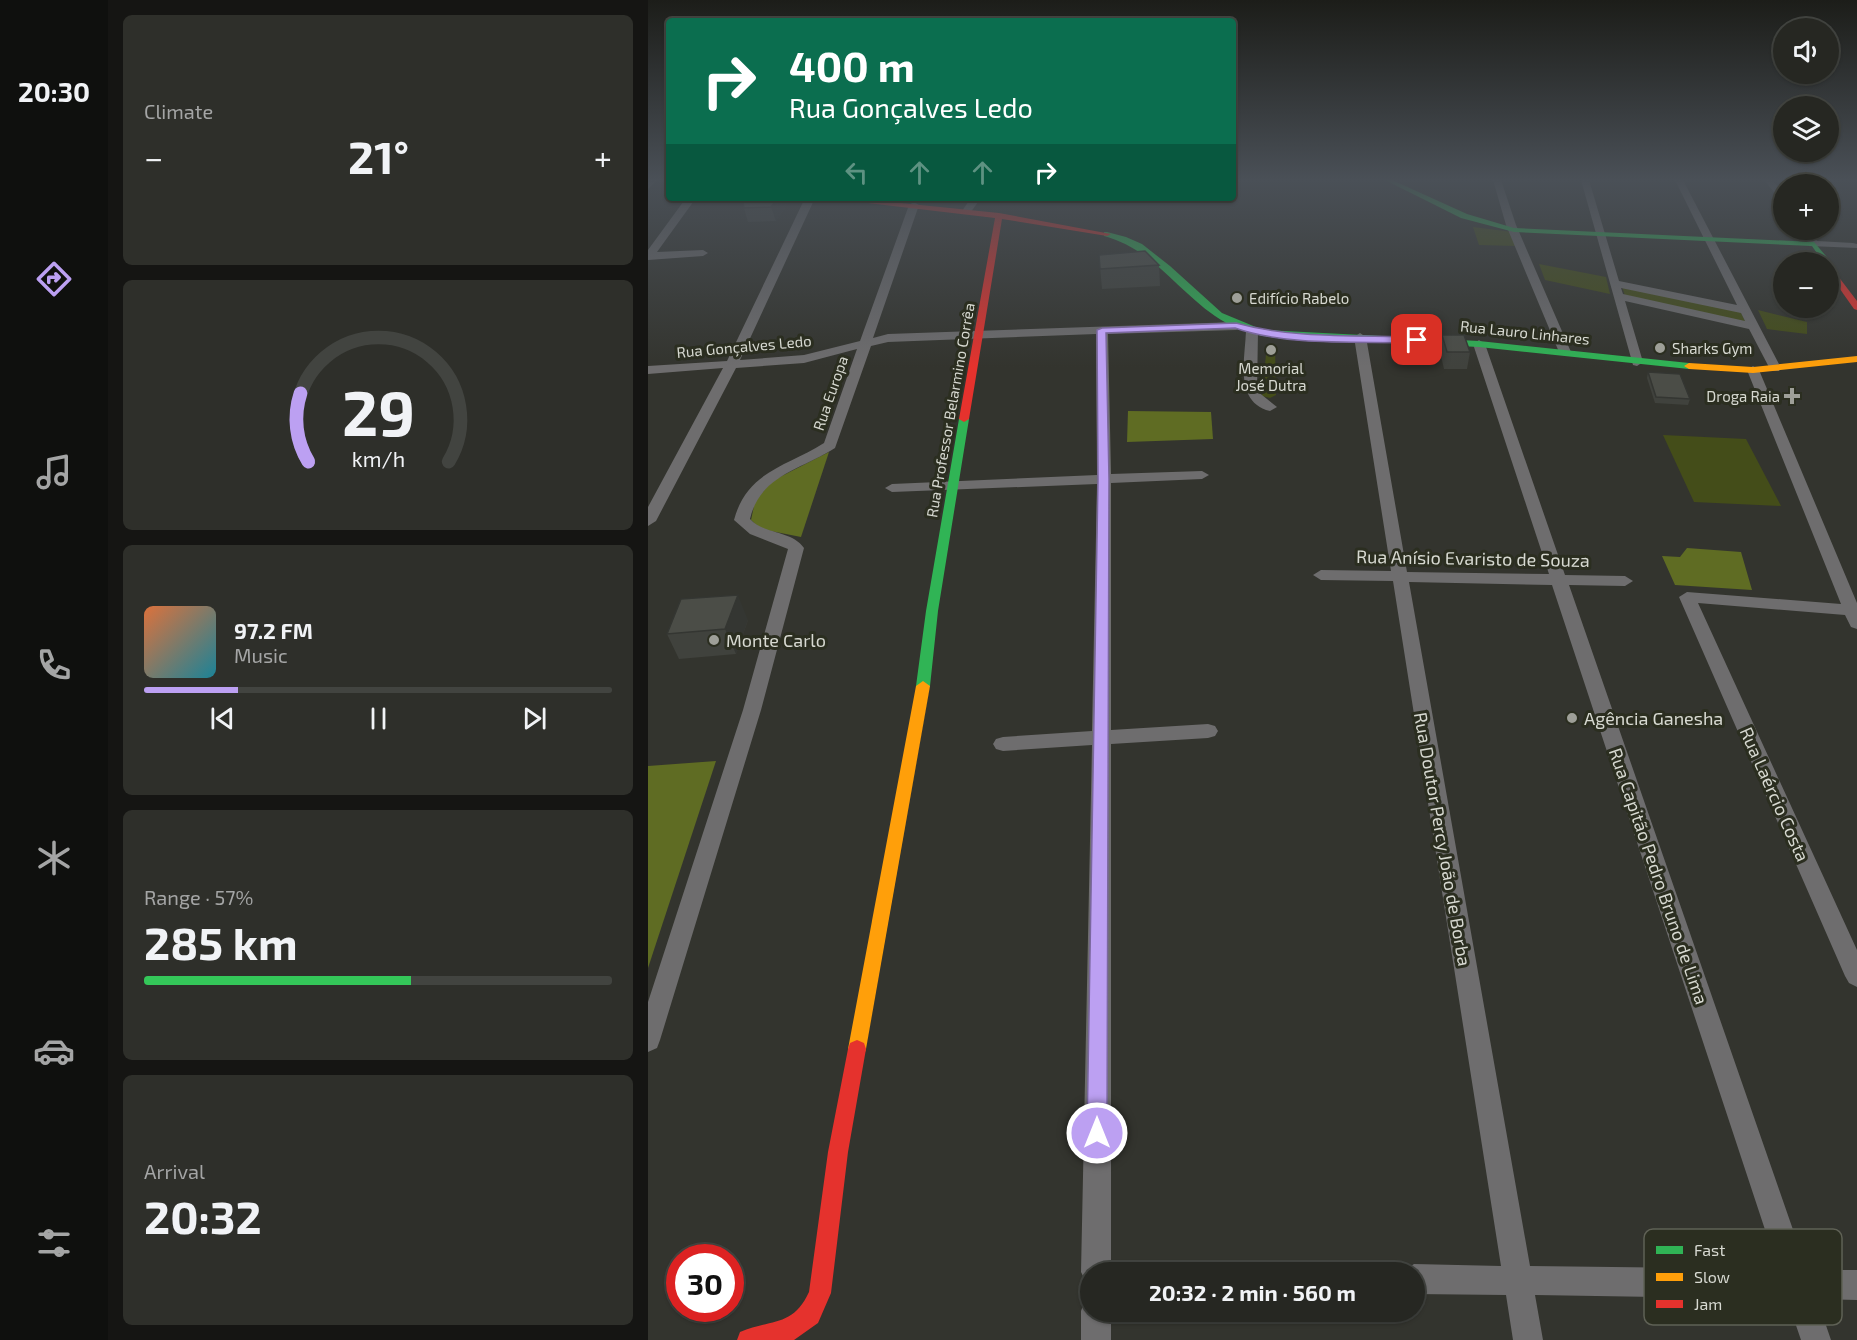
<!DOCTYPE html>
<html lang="en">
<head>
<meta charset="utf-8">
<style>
	:root { --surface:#262722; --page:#2e2f2a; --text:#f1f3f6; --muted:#a4a5a5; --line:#424440; --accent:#bca0f2 }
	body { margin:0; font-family:"Exo 2",sans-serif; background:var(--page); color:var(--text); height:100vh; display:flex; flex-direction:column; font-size:22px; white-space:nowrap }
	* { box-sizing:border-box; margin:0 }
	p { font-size:20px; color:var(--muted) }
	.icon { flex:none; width:33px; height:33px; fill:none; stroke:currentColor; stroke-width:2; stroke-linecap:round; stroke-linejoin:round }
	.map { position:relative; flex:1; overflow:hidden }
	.side { display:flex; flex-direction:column; gap:15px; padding:15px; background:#151513; width:540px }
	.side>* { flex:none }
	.top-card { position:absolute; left:18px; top:18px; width:570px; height:183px; border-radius:6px; box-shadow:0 2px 4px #0004,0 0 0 2px var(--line); background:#0b6e4f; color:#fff; overflow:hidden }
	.buttons { position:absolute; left:1125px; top:18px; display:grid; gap:12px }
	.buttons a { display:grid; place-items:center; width:66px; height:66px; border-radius:50%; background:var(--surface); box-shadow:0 2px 4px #0004,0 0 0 2px var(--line); font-size:30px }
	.speed { position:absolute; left:18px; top:1244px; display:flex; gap:12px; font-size:30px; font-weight:700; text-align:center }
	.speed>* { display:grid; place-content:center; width:78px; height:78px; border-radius:50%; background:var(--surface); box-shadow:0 2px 4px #0004,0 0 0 2px var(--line); line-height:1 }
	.speed .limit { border:9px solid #d22; background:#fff; color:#111 }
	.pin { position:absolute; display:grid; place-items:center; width:51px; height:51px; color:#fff; margin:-26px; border-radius:12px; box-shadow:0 3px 9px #0006 }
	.me { position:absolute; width:66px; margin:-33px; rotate:0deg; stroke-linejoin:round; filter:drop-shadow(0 0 4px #0008) }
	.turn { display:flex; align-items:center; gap:21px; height:126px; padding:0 24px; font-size:27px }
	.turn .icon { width:78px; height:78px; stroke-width:2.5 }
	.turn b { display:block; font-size:42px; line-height:51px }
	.lanes { display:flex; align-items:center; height:57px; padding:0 24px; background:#0003; justify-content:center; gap:30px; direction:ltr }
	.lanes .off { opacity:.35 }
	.big { font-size:45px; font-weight:700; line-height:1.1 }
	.side .card { flex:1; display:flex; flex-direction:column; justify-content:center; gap:9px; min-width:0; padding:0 21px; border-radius:9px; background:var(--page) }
	.side .dial { align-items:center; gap:0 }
	.dial svg { height:156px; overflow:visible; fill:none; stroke:var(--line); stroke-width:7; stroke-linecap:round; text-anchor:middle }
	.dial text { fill:var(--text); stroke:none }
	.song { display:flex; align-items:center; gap:18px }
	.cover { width:72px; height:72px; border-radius:9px; background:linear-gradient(135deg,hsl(20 70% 55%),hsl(190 70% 35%)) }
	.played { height:6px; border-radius:3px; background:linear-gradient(90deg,var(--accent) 20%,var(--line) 20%) }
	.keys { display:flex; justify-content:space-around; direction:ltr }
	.heat { display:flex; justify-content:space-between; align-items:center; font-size:33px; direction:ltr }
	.charge { height:9px; border-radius:4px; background:linear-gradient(90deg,#34c759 57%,var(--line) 0) }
	.trip { position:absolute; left:432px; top:1262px; width:345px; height:60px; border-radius:30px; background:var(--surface); box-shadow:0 2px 4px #0004,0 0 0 2px var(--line); font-weight:700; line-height:60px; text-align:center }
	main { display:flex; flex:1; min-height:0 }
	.menu { display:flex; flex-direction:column; width:108px; justify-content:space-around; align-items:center; background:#0f100e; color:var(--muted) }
	.menu .icon { width:42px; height:42px }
	.menu .current { color:var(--accent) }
	.menu b { font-size:27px; color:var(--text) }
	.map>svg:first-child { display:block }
	.green { fill:#444d19 }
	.forest { fill:#5f6c23 }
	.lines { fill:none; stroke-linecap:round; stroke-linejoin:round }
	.street { fill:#6e6d6e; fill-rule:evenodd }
	.fast { fill:#30b455; fill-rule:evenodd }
	.slow { fill:#ff9f0a; fill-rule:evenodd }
	.jam { fill:#e5322d; fill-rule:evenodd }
	.wall { fill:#40423d }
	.shaded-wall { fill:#343632 }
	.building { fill:#4b4d47; stroke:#343632; stroke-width:1.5 }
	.route { fill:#bca0f2; stroke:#7a689d; stroke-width:1.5 }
	.poi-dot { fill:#9e9f98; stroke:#2b2e20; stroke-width:2 }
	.labels { text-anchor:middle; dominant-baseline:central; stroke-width:6; stroke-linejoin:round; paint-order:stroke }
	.far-poi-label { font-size:15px; fill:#d7d9d1; stroke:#2b2e20; text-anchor:start }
	.far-street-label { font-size:15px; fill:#d7d9d1; stroke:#2b2e20 }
	.street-label { font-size:18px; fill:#d7d9d1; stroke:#2b2e20 }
	.poi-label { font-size:18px; fill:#d7d9d1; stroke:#2b2e20; text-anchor:start }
	.key { fill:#2b2e20; stroke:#5f6155; stroke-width:1.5 }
	.key-label { font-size:16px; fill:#d7d9d1 }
</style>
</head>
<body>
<main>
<nav class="menu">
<b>20:30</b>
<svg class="icon current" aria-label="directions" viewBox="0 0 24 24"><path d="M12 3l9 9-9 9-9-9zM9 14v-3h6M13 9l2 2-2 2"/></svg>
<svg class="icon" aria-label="music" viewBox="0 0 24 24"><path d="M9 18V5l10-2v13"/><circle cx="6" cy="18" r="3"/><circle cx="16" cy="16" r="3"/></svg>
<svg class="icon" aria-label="phone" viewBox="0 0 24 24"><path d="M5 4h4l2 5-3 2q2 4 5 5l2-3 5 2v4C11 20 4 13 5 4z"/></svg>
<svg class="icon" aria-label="climate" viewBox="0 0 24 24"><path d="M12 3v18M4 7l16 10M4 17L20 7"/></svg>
<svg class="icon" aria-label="car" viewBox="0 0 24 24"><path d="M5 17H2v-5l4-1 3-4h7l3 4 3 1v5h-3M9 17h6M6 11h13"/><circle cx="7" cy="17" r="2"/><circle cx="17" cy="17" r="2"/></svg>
<svg class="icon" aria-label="filters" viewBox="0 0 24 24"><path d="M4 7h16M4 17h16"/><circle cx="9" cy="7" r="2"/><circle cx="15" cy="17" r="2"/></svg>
</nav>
<section class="side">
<div class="card"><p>Climate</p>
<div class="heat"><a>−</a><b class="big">21°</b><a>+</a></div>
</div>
<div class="card dial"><svg viewBox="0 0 100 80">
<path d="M14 69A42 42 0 1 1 86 69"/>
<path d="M14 69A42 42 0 0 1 10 34" stroke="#bca0f2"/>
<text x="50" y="56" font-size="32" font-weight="700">29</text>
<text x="50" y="72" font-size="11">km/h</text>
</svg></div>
<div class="card">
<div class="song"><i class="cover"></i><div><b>97.2 FM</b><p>Music</p></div></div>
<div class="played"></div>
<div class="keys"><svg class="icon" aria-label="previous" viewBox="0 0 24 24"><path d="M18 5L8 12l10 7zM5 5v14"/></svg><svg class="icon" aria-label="pause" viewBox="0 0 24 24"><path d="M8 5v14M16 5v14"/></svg><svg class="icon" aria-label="next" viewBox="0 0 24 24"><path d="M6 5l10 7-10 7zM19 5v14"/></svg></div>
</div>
<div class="card"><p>Range · 57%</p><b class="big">285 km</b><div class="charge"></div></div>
<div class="card"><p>Arrival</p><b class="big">20:32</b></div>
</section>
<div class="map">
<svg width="1209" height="1340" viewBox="0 0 1209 1340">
	<rect width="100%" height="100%" fill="#33342e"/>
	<g class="green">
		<polygon points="825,227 865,232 868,246 831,245"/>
		<polygon points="891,264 958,277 962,294 897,280"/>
		<polygon points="974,286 1092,311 1098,323 977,296"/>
		<polygon points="1110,310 1159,322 1159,334 1119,329"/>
		<polygon points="619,344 627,346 628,395 622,398 614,396"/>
		<polygon points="1015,435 1098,439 1133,506 1046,502"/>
	</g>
	<g class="forest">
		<polygon points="480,411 563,412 565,439 479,442"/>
		<polygon points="181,452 153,537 113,529 103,520 107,501 124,481"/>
		<polygon points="1039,548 1093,552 1104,590 1027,585 1014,556 1032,557"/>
		<polygon points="68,761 0,968 0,766"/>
	</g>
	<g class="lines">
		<g class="street">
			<polygon points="0,180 9,180 0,189"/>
			<polygon points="845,180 853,180 868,225 923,352 921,355 911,352 858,225"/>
			<path d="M933,180H941L971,281L1089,305L1027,180H1035L1133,368L1131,371H1123L1101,329L977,301L995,362L989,366L985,365ZM973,288L1093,313L1097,321L975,294Z"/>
			<polygon points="1116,180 1124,180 1136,194 1136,204"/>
			<polygon points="38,198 48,198 9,252 55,250 60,253 55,256 0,260 0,250"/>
			<path d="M157,198H167L92,360L156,355L212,341L261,205L266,202L271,205L225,338L240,334L588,322L594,326L588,330L460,334L463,474L554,471L561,475L554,479L463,483V730L560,724L567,726L570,731L567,736L560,738L463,744V1272H442V1284L438,1282L433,1272L444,745L355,751L348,749L345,744L348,739L355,737L444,731L449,484L244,492L237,488L244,484L449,475L448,334L240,342L223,346L187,448C153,470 112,475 102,519C117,535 143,530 156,548L113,710L12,1040L9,1048L0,1052V1002L95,710L140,549L102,534L86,520C99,471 138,467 176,443L209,349L156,363L88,368L8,521L0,526V507L75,368L0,374V366L79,361Z"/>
			<polygon points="323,198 333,198 322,213 316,213 314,211"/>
			<polygon points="1151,230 1161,230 1169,241 1205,243 1209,244 1209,248 1162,246"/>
			<path d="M604,327L610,331L609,391L629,407L622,411C586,402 597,359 598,331Z"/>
			<path d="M712,333L718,337L759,572L901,574L825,344L831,340L837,344L917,575L977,576L985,581L977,586L921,585L1159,1270H1209V1300L1169,1299L1183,1340H1153L1139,1299L887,1295L895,1340H865L858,1295L766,1294V1272H754L766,1264L853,1266L745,581L673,580L665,575L673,570L743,571L706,337ZM761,582L904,585L1130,1269L882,1266Z"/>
			<polygon points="1105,366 1111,370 1209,603 1209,629 1203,627 1197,615 1050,603 1209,950 1209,987 1201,983 1197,976 1031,597 1039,592 1193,604 1099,370"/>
			<polygon points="442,1298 442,1311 463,1311 463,1340 433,1340 433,1311 437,1300"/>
		</g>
		<g class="fast">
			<polygon points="737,180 744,180 819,214 866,228 1166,242 1183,262 1180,264 1175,262 1164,246 866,232 813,218"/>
			<path d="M459,232L478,237L494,244L522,266L574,313L615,330L831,341L1041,363L1046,366L1041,369L831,347L614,336C598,331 581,326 567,316C528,289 504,249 456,236V232Z"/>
			<polygon points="316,416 321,419 290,611 282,686 275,691 268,686 278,611 311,419"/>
		</g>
		<g class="slow">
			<polygon points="1209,356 1209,362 1105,373 1041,369 1036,366 1041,363 1105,367"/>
			<polygon points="275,681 282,686 218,1049 216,1055 209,1058 202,1055 200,1049 268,686"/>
		</g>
		<g class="jam">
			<polygon points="177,198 203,198 351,213 463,234 459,236 354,219 321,419 316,422 311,419 347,218"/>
			<polygon points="1180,263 1209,301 1209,310 1206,309 1180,272"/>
			<path d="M209,1040L216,1043L218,1049L200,1152L183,1293L170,1323L146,1340H89L92,1332C123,1319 145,1327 161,1292L180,1152L200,1049L202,1043Z"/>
		</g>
	</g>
	<g class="wall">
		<polygon points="140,203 128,221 100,222 96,208"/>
		<polygon points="451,255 511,265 512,286 454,289"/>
		<polygon points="794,335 822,352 819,369 796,369 792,352"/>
		<polygon points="1000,372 1042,399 1040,405 1007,403 999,378"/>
		<polygon points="100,620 88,654 31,659 19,634"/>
	</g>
	<g class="shaded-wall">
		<polygon points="130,198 139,198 140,203 128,221 123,207"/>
		<polygon points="90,595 100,620 88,654 77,629"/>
	</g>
	<g class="building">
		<polygon points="94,198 130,198 123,207 96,208"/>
		<polygon points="497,251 511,265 452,269 451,255"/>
		<polygon points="794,335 816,335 822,352 799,352"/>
		<polygon points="1000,372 1032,374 1042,399 1008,397"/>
		<polygon points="90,595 77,629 19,634 33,599"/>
	</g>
	<linearGradient id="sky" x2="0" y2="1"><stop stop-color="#1c1d19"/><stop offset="0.49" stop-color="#4a5057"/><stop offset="1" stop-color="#4a5057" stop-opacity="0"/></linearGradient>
	<rect width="1209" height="367" fill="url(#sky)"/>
	<path class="route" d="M588,323C646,339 709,335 769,337L774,340L769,343C712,341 641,347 587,328L458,333L461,479L459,1133L457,1140L449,1143L442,1140L439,1133L450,479L449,330L454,328Z"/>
	<g class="poi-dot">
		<circle cx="589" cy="298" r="6"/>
		<circle cx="1012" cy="348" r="6"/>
		<circle cx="623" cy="350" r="6"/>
		<path d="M1141 387h6v6h6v6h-6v6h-6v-6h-6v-6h6z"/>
		<circle cx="66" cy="640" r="6"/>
		<circle cx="924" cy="718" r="6"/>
	</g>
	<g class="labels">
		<g class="far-poi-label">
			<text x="601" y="298">Edifício Rabelo</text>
			<text x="1024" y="348">Sharks Gym</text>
			<text x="623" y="368" text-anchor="middle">Memorial<tspan x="623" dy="17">José Dutra</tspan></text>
			<text x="1132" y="396" text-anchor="end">Droga Raia</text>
		</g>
		<g class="far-street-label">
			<text transform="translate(877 332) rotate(6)">Rua Lauro Linhares</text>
			<text transform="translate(96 346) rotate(-5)">Rua Gonçalves Ledo</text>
			<text transform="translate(182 393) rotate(-71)">Rua Europa</text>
			<text transform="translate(302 410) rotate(-80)">Rua Professor Belarmino Corrêa</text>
		</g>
		<g class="street-label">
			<text transform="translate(825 558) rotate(1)">Rua Anísio Evaristo de Souza</text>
			<text transform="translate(1127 794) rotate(66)">Rua Laércio Costa</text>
			<text transform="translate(795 839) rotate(80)">Rua Doutor Percy João de Borba</text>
			<text transform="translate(1011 876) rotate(71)">Rua Capitão Pedro Bruno de Lima</text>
		</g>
		<g class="poi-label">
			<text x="78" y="640">Monte Carlo</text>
			<text x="936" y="718">Agência Ganesha</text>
		</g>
	</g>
	<rect x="996" y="1229" width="198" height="96" rx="9" class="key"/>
	<rect x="1008" y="1246" width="27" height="8" fill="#30b455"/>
	<rect x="1008" y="1273" width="27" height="8" fill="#ff9f0a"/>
	<rect x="1008" y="1300" width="27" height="8" fill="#e5322d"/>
	<g class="key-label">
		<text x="1046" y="1256">Fast</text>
		<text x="1046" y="1283">Slow</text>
		<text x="1046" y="1310">Jam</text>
	</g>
</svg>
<div class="buttons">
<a><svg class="icon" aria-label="sound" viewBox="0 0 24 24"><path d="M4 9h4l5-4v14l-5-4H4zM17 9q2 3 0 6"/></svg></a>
<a><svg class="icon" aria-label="layers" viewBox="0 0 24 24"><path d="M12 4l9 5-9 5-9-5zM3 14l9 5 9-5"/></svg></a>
<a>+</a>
<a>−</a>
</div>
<div class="speed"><div class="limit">30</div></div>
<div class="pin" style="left:769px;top:340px;background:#d93025"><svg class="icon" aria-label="arrive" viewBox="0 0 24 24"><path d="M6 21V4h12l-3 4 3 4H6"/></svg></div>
<svg class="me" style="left:449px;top:1133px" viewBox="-20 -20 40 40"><circle r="17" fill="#bca0f2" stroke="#fff" stroke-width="3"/><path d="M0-11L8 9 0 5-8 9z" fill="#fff"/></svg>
<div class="trip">20:32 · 2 min · 560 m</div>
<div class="top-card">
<div class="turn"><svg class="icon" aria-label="right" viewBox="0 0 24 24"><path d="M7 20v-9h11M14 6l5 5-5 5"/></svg><div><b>400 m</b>Rua Gonçalves Ledo</div></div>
<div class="lanes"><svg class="icon off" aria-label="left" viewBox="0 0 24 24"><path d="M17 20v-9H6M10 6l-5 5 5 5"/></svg><svg class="icon off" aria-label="ahead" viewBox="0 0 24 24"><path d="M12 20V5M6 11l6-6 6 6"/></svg><svg class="icon off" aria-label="ahead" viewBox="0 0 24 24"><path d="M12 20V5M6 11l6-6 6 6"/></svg><svg class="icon" aria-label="right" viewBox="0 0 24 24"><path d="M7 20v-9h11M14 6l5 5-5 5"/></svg></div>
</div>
</div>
</main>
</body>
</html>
